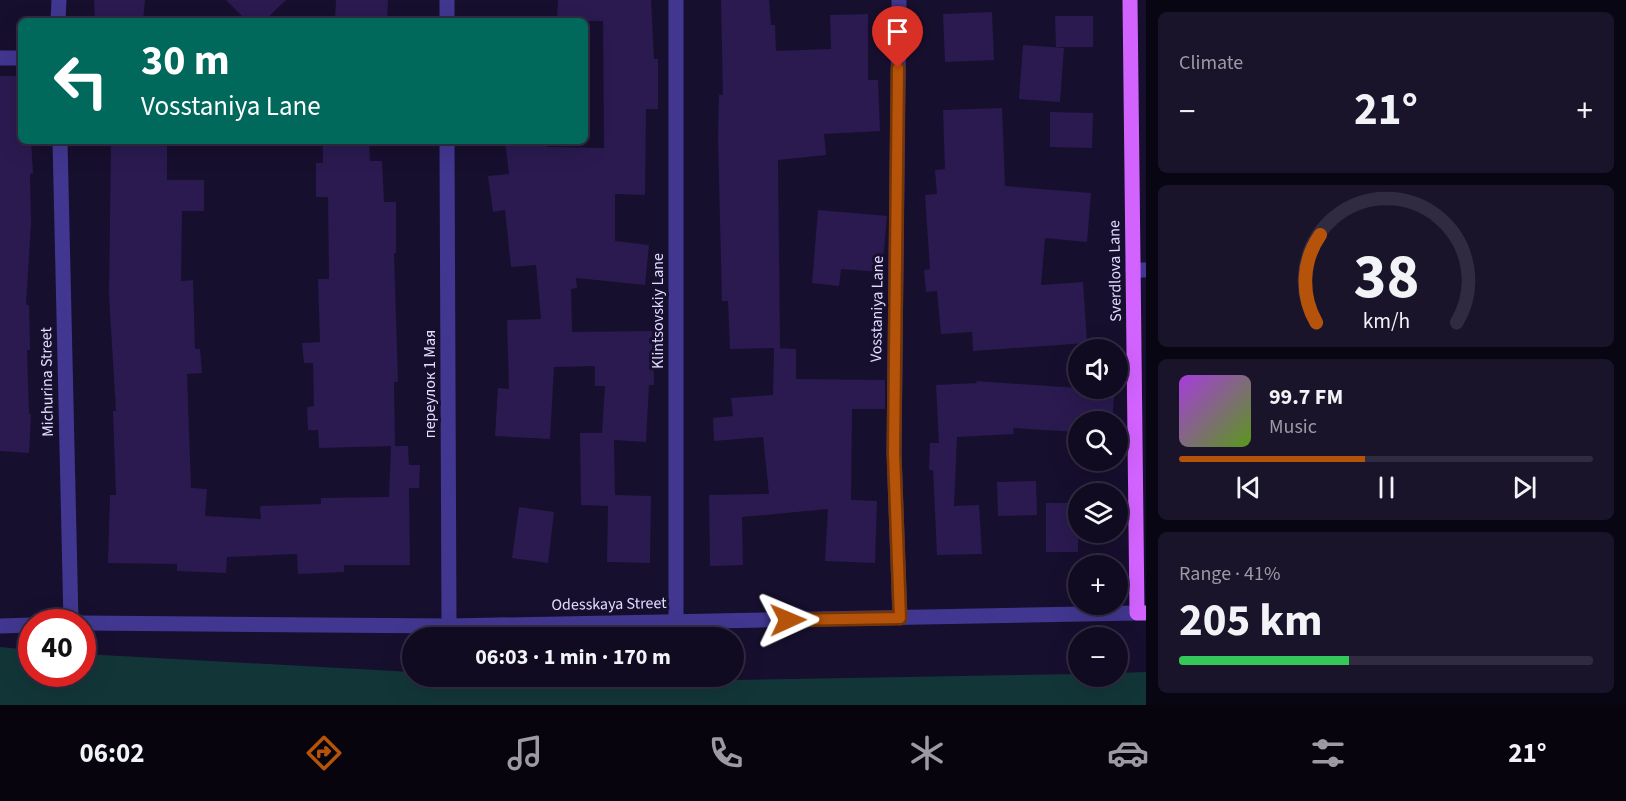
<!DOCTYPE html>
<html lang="en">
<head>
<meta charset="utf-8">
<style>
	:root { --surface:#110b22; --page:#1a142a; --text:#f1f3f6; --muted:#9c9ba5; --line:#302b40; --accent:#b45309 }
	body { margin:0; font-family:"Source Sans 3",sans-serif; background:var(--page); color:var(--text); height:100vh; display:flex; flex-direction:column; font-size:22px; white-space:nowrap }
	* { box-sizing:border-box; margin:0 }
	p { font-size:20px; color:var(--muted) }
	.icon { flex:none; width:33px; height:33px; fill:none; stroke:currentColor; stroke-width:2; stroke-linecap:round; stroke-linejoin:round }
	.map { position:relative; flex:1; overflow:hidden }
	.side { display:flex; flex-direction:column; gap:12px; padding:12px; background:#090613; width:480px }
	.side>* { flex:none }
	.banner { position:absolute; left:18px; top:18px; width:570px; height:126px; border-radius:9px; box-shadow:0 6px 24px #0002,0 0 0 2px var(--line); background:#00695c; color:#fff; overflow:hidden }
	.tools { position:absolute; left:1068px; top:339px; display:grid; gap:12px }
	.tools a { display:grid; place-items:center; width:60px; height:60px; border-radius:50%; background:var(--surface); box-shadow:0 6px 24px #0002,0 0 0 2px var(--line); font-size:30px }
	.speed { position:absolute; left:18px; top:609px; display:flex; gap:12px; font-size:30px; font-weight:700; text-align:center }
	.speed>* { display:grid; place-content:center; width:78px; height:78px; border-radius:50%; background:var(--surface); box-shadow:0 6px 24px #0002,0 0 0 2px var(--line); line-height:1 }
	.speed .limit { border:9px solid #d22; background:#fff; color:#111 }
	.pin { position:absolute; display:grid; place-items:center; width:51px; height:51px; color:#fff; margin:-62px -26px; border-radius:50% 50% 50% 0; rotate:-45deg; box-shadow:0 0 6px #0007 }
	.pin .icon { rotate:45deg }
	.me { position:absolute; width:66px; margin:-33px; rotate:89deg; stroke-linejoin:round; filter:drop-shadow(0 0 4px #0008) }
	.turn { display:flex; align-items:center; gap:21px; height:126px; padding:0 24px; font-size:27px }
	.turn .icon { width:78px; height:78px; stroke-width:2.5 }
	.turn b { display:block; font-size:42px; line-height:51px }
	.big { font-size:45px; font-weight:700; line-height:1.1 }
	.side .tile { flex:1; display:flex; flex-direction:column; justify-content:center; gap:9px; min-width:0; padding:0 21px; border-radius:9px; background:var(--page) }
	.side .dial { align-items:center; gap:0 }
	.dial svg { height:156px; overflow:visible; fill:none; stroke:var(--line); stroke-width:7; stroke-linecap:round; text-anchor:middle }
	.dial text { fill:var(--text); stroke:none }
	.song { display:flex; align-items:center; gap:18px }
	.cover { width:72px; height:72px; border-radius:9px; background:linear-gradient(135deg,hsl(280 70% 55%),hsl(90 70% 35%)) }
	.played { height:6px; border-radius:3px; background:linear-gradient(90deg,var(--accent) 45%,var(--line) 45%) }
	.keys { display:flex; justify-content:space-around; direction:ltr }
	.heat { display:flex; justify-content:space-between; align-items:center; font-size:33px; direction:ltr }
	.charge { height:9px; border-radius:4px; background:linear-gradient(90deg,#34c759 41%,var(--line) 0) }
	.trip { position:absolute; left:402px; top:627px; width:342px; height:60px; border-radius:30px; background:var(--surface); box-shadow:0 6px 24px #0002,0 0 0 2px var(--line); font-weight:700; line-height:60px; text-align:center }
	.menu { display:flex; height:96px; justify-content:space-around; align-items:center; background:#07040e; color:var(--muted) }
	.menu .icon { width:42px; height:42px }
	.menu .on { color:var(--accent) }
	.menu b { font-size:27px; color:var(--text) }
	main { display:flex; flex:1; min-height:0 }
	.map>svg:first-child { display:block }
	.green { fill:#123638 }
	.building { fill:#2a1a50 }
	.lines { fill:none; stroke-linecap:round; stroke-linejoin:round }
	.minor { stroke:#423790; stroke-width:15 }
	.major { stroke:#d363ff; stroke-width:15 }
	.route-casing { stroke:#753606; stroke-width:15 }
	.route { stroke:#b45309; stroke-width:10 }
	.labels { text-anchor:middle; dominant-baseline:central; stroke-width:6; stroke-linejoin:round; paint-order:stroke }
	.street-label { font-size:16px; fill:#e3dcff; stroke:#170f2e }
</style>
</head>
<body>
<main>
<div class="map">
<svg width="1146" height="705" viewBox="0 0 1146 705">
	<rect width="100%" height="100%" fill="#170f2e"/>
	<polygon class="green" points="0,647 31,650 32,674 82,674 83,654 412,672 412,676 507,677 620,682 1078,674 1078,676 1118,676 1118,673 1146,672 1146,705 0,705"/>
	<g class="building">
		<polygon points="94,0 145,0 143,21 95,21"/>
		<polygon points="226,0 286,0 264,21 247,21"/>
		<polygon points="336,0 388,0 387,21 335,21"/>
		<polygon points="558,0 651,0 654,59 658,59 658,109 646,109 645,195 615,194 615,241 649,245 645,285 576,278 577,288 571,289 572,332 653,331 654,385 649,385 646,442 614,440 615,495 651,496 650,563 607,562 608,506 581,505 580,433 602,433 605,386 595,386 595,366 554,367 550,439 495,436 498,388 509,389 507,320 541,319 536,265 511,267 505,210 493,212 488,176 509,174 505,141 546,141 547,147 604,148 603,21 557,21"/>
		<polygon points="721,0 769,0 771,25 775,25 776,51 831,49 830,15 868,14 868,80 878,80 880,131 824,134 826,155 778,160 780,348 776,348 796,349 796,379 885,380 885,409 852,409 851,500 877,501 875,563 825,561 828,509 742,517 743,565 710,566 709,495 769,494 763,437 714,441 713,418 733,416 731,398 773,395 774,348 730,349 728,301 722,301 718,137 719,95 723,95"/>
		<polygon points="992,12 994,60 945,62 943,14"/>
		<polygon points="1055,16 1093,16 1093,47 1056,47"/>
		<polygon points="1023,45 1064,48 1060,102 1019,99"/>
		<polygon points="0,76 21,76 21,141 31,141 33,173 30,174 31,223 26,305 29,305 30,350 27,350 29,414 31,414 29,453 0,451"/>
		<polygon points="1002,108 1005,186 1091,193 1087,242 1045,238 1041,285 1083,282 1087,343 973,351 972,332 941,334 937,291 926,292 924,270 930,269 925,195 937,194 935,170 945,169 943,110"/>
		<polygon points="1050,112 1093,113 1092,148 1050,147"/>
		<polygon points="111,141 167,141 167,180 204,180 204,211 182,211 181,281 193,280 195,349 200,349 202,373 187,374 191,488 207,489 205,516 261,519 260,506 321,504 321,498 389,497 391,446 319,448 318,430 308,430 307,407 314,406 313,363 304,363 302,343 320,342 318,279 329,279 328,197 316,197 316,163 323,163 323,141 369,141 370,161 382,161 384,202 396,202 396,253 394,253 398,382 394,382 395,446 408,446 409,465 420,465 419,488 409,488 410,565 344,565 344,572 298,574 297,554 227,557 226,573 177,571 177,564 108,563 110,495 116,495 113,411 116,411 109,296"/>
		<polygon points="818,210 887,216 882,272 841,269 839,286 812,283"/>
		<polygon points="976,381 1078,388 1115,388 1112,422 1078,422 1078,432 1013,428 1014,434 957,437 954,506 979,505 982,554 937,555 933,470 929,470 930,443 939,443 936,385 977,383"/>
		<polygon points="1036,481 1037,515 998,516 997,482"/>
		<rect x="1046" y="503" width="32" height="49"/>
		<polygon points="519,507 554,512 548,563 512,558"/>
	</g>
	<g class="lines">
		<g class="minor">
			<polyline points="447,0 447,21"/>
			<polyline points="899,0 894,453 900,618"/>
			<polyline points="58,21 59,0"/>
			<polyline points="0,58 21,58"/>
			<polyline points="60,141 71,622"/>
			<polyline points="447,141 449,626"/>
			<polyline points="1133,270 1146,270"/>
			<polyline points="676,621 676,0"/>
			<polyline points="82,623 449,626 1137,613"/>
			<polyline points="0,626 32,625"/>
		</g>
		<polyline class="major" points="1130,0 1137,613 1146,613"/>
	</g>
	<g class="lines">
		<g class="route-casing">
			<polyline id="route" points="788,620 900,618 894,453 898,68"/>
		</g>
		<use href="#route" class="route"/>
	</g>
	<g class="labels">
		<g class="street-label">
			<text transform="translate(1115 271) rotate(-91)">Sverdlova Lane</text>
			<text transform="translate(877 309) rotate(-89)">Vosstaniya Lane</text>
			<text transform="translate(658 311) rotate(-90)">Klintsovskiy Lane</text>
			<text transform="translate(47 382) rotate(-91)">Michurina Street</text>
			<text transform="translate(430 384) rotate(-90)">переулок 1 Мая</text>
			<text transform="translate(609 604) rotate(-1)">Odesskaya Street</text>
		</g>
	</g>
</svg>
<div class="tools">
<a><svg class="icon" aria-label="sound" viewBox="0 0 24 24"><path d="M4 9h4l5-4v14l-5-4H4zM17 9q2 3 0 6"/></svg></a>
<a><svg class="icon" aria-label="search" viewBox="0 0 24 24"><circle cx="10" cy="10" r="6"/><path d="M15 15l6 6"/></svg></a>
<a><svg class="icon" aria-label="layers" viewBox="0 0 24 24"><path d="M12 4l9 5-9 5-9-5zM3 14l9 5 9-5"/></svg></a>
<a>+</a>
<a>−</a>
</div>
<div class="speed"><div class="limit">40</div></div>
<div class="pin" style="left:898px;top:68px;background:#d93025"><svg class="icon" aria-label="arrive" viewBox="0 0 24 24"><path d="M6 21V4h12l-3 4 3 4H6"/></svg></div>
<svg class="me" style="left:788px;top:620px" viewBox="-20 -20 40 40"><path d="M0-17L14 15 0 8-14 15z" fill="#b45309" stroke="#fff" stroke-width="4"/></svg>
<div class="trip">06:03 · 1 min · 170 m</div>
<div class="banner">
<div class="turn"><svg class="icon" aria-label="left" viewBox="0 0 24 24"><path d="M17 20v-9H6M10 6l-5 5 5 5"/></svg><div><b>30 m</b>Vosstaniya Lane</div></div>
</div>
</div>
<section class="side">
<div class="tile"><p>Climate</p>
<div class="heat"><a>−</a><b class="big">21°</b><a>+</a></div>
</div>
<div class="tile dial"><svg viewBox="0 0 100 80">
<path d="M14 69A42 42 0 1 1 86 69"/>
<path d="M14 69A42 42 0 0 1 16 24" stroke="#b45309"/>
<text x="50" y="56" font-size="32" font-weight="700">38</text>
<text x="50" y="72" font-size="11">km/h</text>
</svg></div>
<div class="tile">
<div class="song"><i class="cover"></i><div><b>99.7 FM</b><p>Music</p></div></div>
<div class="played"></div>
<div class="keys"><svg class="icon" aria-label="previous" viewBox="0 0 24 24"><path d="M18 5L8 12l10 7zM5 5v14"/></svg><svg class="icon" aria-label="pause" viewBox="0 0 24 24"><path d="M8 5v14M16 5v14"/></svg><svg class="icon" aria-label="next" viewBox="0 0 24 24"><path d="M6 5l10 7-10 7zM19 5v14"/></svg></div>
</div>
<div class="tile"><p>Range · 41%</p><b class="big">205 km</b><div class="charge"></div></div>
</section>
</main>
<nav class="menu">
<b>06:02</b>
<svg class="icon on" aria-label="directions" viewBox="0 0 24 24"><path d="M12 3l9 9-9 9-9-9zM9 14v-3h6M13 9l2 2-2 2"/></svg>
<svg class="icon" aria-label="music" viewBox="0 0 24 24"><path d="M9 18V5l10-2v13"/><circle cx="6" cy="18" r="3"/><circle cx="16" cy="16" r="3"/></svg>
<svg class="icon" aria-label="phone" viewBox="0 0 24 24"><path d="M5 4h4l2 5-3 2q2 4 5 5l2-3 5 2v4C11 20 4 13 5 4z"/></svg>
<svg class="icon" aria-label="climate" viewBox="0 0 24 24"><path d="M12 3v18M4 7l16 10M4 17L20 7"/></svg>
<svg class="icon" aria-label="car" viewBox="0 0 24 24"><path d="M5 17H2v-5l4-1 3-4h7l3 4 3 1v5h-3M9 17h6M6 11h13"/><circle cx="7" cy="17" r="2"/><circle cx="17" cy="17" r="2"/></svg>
<svg class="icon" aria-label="filters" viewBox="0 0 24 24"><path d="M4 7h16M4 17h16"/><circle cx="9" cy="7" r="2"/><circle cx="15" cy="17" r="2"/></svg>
<b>21°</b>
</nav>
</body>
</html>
